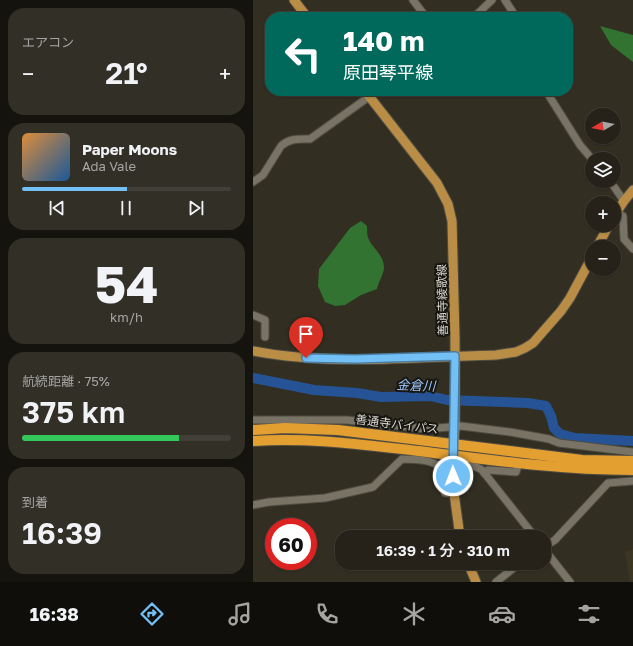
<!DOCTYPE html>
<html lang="ja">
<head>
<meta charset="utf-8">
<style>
	:root { --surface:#26221a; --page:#322f27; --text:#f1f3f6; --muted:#a4a4a2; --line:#423f39; --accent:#73c0f6 }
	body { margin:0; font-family:"Golos Text","Noto Sans JP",sans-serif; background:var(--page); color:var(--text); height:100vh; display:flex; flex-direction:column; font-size:15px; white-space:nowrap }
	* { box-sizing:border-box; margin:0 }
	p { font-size:13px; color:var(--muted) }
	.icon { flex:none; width:22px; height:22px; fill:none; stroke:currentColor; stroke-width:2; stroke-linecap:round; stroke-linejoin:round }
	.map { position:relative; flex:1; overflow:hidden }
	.sheet { display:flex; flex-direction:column; gap:8px; padding:8px; background:#15130e; width:253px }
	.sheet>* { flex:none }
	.hud { position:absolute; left:12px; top:12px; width:308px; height:84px; border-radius:16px; box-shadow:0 1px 3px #0004,0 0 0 1px var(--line); background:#00695c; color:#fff; overflow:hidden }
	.needle { width:26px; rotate:261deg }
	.buttons { position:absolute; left:332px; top:108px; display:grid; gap:8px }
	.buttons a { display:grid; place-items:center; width:36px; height:36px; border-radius:50%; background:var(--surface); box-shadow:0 1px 3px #0004,0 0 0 1px var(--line); font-size:20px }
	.speed { position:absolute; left:12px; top:518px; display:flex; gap:8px; font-size:20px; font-weight:700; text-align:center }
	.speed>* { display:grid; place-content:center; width:52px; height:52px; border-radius:50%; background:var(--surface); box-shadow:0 1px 3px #0004,0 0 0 1px var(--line); line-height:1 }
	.speed .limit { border:6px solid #d22; background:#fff; color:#111 }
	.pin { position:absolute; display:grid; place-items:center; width:34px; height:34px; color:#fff; margin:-41px -17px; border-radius:50% 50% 50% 0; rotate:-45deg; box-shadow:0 0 4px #0007 }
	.pin .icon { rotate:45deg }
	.me { position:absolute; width:44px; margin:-22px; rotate:359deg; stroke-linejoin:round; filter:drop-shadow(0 0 3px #0008) }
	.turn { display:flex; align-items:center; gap:14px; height:84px; padding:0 12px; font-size:18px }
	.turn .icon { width:52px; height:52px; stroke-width:2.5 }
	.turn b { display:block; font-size:28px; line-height:34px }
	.big { font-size:30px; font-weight:600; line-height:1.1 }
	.sheet .card { flex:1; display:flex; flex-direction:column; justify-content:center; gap:6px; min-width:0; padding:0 14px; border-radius:16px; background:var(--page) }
	.sheet .dial { align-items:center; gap:0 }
	.dial b { font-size:52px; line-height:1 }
	.song { display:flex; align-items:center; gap:12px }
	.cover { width:48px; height:48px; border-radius:6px; background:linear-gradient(135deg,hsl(30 70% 55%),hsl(210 70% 35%)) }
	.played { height:4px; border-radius:2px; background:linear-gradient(90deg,var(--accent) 50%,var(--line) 50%) }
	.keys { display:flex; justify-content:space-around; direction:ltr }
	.heat { display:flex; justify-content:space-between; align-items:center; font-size:22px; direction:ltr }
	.charge { height:6px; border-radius:3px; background:linear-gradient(90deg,#34c759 75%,var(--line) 0) }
	.trip { position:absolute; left:82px; top:530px; width:216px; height:40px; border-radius:16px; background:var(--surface); box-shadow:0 1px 3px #0004,0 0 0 1px var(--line); font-weight:600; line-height:40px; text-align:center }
	.dock { display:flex; height:64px; justify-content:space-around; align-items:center; background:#0f0e0a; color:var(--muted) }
	.dock .icon { width:28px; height:28px }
	.dock .selected { color:var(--accent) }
	.dock b { font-size:18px; color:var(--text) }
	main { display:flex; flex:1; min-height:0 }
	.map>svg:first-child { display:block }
	.built { fill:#3c3523 }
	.forest { fill:#337331 }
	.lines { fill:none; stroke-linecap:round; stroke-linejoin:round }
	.river { stroke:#255395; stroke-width:10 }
	.minor-casing { stroke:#4f4c42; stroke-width:9 }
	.major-casing { stroke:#4f4c42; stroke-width:11 }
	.highway-casing { stroke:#4f4c42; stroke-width:12 }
	.minor { stroke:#787365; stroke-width:7 }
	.major { stroke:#b98d46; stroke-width:9 }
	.highway { stroke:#e49f31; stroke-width:10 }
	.route-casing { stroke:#4b7da0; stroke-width:10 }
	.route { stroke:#73c0f6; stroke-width:7 }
	.labels { text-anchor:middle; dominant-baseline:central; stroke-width:4; stroke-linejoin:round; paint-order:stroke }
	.street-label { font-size:12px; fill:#d9d6cf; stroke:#181611 }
	.water-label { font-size:13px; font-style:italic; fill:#9dc3fb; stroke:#181611 }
</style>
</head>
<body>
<main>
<section class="sheet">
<div class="card"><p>エアコン</p>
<div class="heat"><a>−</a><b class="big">21°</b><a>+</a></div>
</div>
<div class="card">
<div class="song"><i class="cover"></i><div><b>Paper Moons</b><p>Ada Vale</p></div></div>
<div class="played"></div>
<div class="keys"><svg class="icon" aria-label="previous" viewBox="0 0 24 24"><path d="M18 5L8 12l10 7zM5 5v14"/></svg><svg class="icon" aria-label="pause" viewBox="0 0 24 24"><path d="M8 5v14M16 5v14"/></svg><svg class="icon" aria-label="next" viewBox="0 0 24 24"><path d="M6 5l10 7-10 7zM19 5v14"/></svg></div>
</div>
<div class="card dial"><b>54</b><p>km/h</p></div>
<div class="card"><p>航続距離 · 75%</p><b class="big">375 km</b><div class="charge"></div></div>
<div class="card"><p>到着</p><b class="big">16:39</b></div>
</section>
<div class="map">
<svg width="380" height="582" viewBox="0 0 380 582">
	<rect width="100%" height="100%" fill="#322e22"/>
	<polygon class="built" points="380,549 380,582 377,582 372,552"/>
	<g class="forest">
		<polygon points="347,26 380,35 380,62 358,45"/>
		<path d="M108,221L114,226C114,230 114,234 115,238C120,249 131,255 131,268C131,273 125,283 124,289L108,295L92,305L82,306L72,302L65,286L66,269L97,228Z"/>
	</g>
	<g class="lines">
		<polyline class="river" points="0,378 61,390 104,393 128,397 177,396 194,400 275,403 293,406 298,416 301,428 307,434 322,438 380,441"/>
		<g class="minor-casing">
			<g id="minor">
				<polyline points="160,0 173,17"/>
				<polyline points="252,0 263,17"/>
				<polyline points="221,17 239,0"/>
				<polyline points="293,91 327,145 339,159"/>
				<polyline points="357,181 371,201"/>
				<path d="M0,182L10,175L28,146C37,138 46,139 57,139L124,91"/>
				<polyline points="363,213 370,216 371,239 380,249"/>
				<polyline points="0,315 12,320 12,337"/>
				<polyline points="0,420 94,420 173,429 208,426 257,432 296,439 306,443 380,452"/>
				<polyline points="231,473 235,470 263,472 266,463"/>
				<path d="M200,476C214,474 214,460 229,470L282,537"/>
				<path d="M0,505L16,502L72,498L120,487L149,459C161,460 187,458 191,474C192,480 191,487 192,493H201"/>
				<polyline points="291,547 302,540 355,483 380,481"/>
				<polyline points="291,549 317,582"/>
				<polyline points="243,582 267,563"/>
			</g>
		</g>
		<g class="major-casing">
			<g id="major">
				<polyline points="41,0 54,17"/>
				<polyline points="112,91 184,183 195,204 199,221 202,338 202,427 200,456 201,493 207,537"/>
				<polyline points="361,216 371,201 380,190"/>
				<polyline points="344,247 356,225"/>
				<path d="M0,351C77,366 164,357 243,355L263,352L272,348L280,343L308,311L317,298L339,257"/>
				<polyline points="215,563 223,582"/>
			</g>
		</g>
		<g class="highway-casing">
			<g id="highway">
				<polyline points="0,430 32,428 85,430 329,460 380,461"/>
				<path d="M0,441C56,437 111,445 166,451C237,460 308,470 380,470"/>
			</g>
		</g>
		<use href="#minor" class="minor"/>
		<use href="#major" class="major"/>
		<use href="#highway" class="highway"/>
	</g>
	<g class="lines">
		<g class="route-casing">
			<polyline id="route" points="53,358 102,359 202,356 200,476"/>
		</g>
		<use href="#route" class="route"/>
	</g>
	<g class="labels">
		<g class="street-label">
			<text transform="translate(189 300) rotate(-91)">善通寺綾歌線</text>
			<text transform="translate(144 424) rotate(7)">善通寺バイパス</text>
		</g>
		<g class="water-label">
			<text transform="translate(163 385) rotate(2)">金倉川</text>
		</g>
	</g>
</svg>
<div class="buttons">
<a><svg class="needle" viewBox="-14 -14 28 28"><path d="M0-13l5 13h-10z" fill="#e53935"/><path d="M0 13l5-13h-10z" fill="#a4a4a2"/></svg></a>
<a><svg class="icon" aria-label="layers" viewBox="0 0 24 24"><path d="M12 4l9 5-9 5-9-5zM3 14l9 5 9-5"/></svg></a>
<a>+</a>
<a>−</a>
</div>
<div class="speed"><div class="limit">60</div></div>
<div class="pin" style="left:53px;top:358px;background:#d93025"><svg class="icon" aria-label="arrive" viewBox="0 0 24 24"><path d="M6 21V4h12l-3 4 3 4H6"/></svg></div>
<svg class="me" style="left:200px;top:476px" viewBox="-20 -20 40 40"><circle r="17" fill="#73c0f6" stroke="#fff" stroke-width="3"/><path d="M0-11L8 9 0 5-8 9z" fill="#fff"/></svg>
<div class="trip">16:39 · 1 分 · 310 m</div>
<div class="hud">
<div class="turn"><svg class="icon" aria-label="left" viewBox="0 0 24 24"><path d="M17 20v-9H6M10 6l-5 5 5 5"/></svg><div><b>140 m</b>原田琴平線</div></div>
</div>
</div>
</main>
<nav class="dock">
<b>16:38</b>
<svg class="icon selected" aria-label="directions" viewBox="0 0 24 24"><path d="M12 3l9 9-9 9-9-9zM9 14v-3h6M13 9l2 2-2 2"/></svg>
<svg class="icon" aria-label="music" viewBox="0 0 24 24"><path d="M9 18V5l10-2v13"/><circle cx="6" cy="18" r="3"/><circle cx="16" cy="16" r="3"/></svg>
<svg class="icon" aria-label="phone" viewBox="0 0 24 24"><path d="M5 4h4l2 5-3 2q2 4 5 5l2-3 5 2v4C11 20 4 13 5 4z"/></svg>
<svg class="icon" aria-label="climate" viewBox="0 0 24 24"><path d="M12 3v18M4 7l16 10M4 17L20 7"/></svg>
<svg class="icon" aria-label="car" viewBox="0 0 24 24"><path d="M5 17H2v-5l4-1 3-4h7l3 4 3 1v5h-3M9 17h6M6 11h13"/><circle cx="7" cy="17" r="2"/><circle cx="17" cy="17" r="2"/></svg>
<svg class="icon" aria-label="filters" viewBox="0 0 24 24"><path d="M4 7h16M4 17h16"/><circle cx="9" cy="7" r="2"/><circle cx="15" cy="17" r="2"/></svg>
</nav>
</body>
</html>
